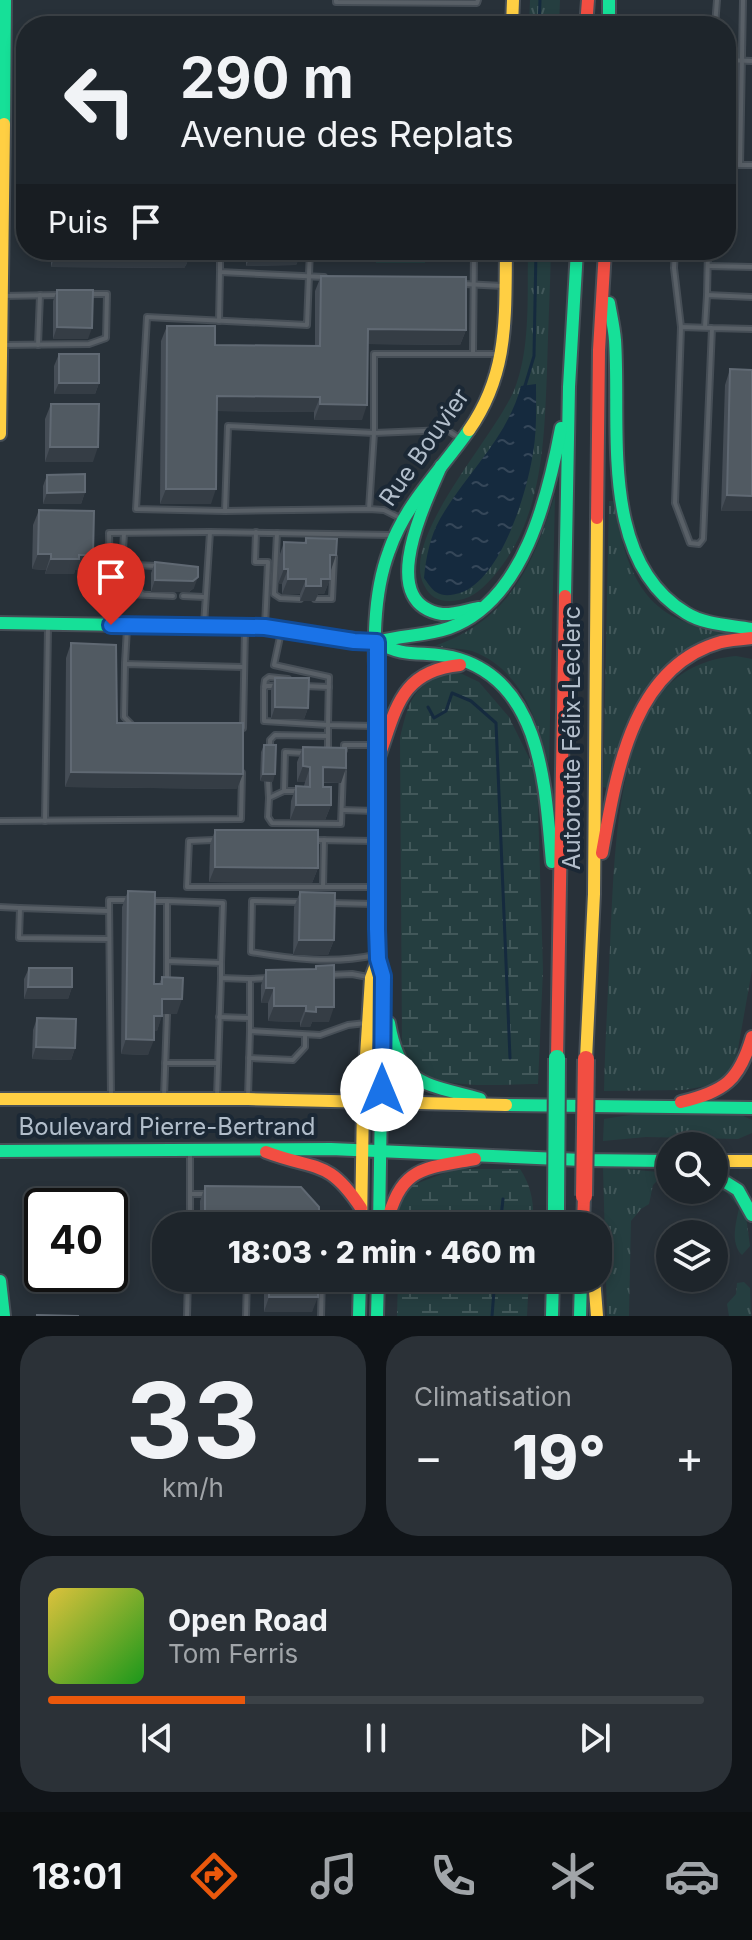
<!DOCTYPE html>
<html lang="fr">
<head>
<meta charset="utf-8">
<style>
	:root { --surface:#1e252b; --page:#2b3137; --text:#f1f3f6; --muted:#a1a5a9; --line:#3c4247; --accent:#ea580c }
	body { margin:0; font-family:Inter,sans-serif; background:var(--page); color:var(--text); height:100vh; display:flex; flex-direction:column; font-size:30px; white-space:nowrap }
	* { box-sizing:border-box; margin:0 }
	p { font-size:26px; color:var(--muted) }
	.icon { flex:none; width:44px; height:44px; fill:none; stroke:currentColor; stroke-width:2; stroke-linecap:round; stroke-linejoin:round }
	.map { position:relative; height:1316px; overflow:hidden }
	.drawer { display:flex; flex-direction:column; gap:20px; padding:20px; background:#101418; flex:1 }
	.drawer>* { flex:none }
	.hud { position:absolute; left:16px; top:16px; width:720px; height:244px; border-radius:32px; box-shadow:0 4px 12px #0003,0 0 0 2px var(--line); background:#1e252b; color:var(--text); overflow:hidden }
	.fabs { position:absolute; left:656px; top:1132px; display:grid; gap:16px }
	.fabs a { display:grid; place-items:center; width:72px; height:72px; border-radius:50%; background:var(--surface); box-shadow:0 4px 12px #0003,0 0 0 2px var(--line); font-size:40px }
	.speed { position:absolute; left:24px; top:1188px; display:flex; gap:16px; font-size:40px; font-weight:700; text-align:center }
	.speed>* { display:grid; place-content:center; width:104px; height:104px; border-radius:50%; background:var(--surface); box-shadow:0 4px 12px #0003,0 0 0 2px var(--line); line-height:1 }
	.speed .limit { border:4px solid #111; border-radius:12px; background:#fff; color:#111 }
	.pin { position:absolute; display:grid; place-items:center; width:68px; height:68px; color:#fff; margin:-82px -34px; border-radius:50% 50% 50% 0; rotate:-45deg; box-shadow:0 0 8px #0007 }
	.pin .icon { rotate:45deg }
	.me { position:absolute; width:88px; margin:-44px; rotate:0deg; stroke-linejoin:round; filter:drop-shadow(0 0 6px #0008) }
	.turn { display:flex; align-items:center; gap:28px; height:168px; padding:0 32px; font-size:36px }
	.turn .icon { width:104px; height:104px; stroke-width:2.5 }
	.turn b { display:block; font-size:56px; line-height:68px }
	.then { display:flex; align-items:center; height:76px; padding:0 32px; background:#0003; gap:16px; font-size:30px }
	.big { font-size:60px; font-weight:800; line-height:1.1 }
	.drawer .card { flex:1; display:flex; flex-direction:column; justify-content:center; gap:12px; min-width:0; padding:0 28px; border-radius:32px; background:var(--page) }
	.drawer .dial { align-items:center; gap:0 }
	.dial b { font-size:104px; line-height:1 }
	.song { display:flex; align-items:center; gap:24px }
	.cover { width:96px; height:96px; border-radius:12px; background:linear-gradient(135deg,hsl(50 70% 55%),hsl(120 70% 35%)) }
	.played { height:8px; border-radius:4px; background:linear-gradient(90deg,var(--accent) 30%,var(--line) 30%) }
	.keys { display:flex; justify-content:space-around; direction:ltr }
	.heat { display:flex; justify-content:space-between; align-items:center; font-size:44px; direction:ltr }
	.drawer .tiles { flex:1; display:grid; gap:20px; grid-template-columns:1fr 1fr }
	.card:last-child { grid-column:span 2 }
	.trip { position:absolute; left:152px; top:1212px; width:460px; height:80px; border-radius:32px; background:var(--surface); box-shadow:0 4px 12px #0003,0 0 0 2px var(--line); font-weight:800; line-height:80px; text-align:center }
	.menu { display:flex; height:128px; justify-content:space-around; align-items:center; background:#0c0f11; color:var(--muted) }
	.menu .icon { width:56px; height:56px }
	.menu .on { color:var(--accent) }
	.menu b { font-size:36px; color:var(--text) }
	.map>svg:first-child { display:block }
	.grass { fill:url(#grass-tufts) }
	.wetland { fill:url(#wetland-marsh) }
	.water { fill:url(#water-ripples) }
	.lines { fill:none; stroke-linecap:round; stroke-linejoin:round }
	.stream { stroke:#152a3e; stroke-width:3 }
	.lane-casing { stroke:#464e56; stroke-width:8 }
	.fast-casing { stroke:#464e56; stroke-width:16 }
	.slow-casing { stroke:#464e56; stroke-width:16 }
	.jam-casing { stroke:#464e56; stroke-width:16 }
	.lane { stroke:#596067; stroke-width:4 }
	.fast { stroke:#16e098; stroke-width:12 }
	.slow { stroke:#ffcf43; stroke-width:12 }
	.jam { stroke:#f24e42; stroke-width:12 }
	.fast-bridge-casing { stroke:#454d55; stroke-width:20; stroke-linecap:butt }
	.jam-bridge-casing { stroke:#454d55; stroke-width:20; stroke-linecap:butt }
	.fast-bridge { stroke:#16e098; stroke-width:16 }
	.jam-bridge { stroke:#f24e42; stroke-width:16 }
	.wall { fill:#454d56 }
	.shaded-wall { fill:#353d45 }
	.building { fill:#515a62; stroke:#606973; stroke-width:2 }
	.route-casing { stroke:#114b97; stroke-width:20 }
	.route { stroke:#1a73e8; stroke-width:14 }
	.labels { text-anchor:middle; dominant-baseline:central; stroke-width:8; stroke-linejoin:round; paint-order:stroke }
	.street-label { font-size:24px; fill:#b2becb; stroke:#1b2835 }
</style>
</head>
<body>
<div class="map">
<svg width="752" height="1316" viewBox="0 0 752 1316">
	<defs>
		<pattern id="grass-tufts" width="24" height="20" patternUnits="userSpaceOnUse" patternTransform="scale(2)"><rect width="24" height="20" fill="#253e40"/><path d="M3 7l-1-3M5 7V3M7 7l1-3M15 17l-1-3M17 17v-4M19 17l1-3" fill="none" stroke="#42585a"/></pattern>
		<pattern id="wetland-marsh" width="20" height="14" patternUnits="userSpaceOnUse" patternTransform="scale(2)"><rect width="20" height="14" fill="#253e40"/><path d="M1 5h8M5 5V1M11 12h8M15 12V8" fill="none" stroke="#42585a"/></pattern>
		<pattern id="water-ripples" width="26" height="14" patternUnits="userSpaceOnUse" patternTransform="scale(2)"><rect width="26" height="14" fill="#152a3e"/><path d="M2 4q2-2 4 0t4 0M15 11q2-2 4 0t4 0" fill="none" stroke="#354759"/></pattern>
	</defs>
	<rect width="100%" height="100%" fill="#283139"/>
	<g class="grass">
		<polygon points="530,0 560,0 559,26 529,26"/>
		<polygon points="375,250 425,250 425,263 376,263"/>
		<path d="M528,250H551C550,290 548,331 547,371C544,443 543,519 493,577C484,587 473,598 459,600C444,603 431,600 424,585C399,538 497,435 515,388C531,346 527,294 528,250Z"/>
		<path d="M555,494L549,765C537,719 521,669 472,651C460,648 446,648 435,646C510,619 533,566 555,494Z"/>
		<path d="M609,501H614C626,572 643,624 725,630L724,635C650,646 633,728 609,788L603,787Z"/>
		<path d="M736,656L752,659V970L736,1060L728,1074L711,1085L684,1090L604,1091C605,1043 608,994 610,946C614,872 614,744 666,688C684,668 710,658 736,656Z"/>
		<polygon points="636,1114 741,1115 752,1120 752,1133 738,1139 646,1137 603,1141 604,1119"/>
		<polygon points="603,1167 670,1173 670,1181 657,1181 653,1185 649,1204 641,1209 631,1221 629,1316 607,1316"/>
		<path d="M714,1179L744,1201L750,1246L742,1255C730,1243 736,1223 739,1208L727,1193L714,1186Z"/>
		<polygon points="744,1282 750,1288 751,1316 729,1316 727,1304 736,1294 737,1283"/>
	</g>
	<g class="wetland">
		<path d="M448,672L460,673L479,682L509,717L537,774L543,970L538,1084C505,1084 432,1092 409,1064C406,1060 404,1051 402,1046L400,738C408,704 412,685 448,672Z"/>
		<path d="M455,1169H520C532,1187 534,1204 533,1226H399V1200L413,1185Z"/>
		<polygon points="398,1278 529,1278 527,1316 397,1316"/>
	</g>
	<path class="water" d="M536,384C536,407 537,431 533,453C527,493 501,579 460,593C452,595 444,597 436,592C432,590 427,582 424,578C426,557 430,537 440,519C466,473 507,439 521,386Z"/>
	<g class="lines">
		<g class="stream">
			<polyline points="539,26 540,0"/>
			<polyline points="524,389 534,356 536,250"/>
			<polyline points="428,707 434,718 446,711 452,693 471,701 496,723 510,1058"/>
			<polyline points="500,1226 503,1199"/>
			<polyline points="492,1316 495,1278"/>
		</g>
		<g class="lane-casing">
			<g id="lane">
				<polyline points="336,0 336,2 477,3 478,0"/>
				<polyline points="715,26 717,0"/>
				<polyline points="726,60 752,61"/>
				<polyline points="726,164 740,165 743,0"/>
				<polyline points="740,165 752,165"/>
				<polyline points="220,250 220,272 324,277"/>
				<polyline points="675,250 674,268 681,327"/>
				<polyline points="708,266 752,267"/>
				<polyline points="464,284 503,286"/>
				<polyline points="707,295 708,250"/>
				<polyline points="3,296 59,295"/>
				<polyline points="219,321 220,272"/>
				<polyline points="705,327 707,295 752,297"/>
				<polyline points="712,328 681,327 675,503 690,543 699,544 703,539 712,328 752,329"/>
				<polyline points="4,345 89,344 106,338 107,294 87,294"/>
				<polyline points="38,345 40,295"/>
				<polyline points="473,353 474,250"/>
				<polyline points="369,509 374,433 447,430 461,439"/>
				<polyline points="225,511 136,509 147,317 307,325 310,250"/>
				<polyline points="400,518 384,510 369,509 225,511 228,426 374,433 374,354 501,354"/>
				<polyline points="256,532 255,562 268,562 265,626"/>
				<polyline points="124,533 121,584 127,594 173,596"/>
				<polyline points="277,533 274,594 280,598 300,599"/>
				<polyline points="110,564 157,566"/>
				<polyline points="124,575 142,594"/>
				<polyline points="183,596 204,597"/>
				<polyline points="315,599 332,599 334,557"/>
				<polyline points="111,622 109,533 210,532"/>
				<polyline points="204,625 210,532 392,535"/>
				<polyline points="281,632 274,665 329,677 328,725 374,726"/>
				<polyline points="125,663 127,628"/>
				<polyline points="275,686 266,686 264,689 264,721 328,725 328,751"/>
				<polyline points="304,686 329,687"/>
				<polyline points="264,687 265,680 269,677 288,679"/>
				<polyline points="131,724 124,717 125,664 243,667"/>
				<polyline points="243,728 245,629"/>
				<polyline points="270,750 270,740 275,735 328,736"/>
				<polyline points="344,750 344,745 374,745"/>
				<polyline points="268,781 269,798"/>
				<polyline points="284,791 269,798 268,817 272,823 341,824 343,771"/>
				<polyline points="297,791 284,791 285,752 305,753"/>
				<polyline points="342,810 375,811"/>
				<polyline points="0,821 241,819 242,773"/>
				<polyline points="45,821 48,627"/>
				<polyline points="214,840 189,841 187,887 374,887"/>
				<polyline points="315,840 374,841"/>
				<polyline points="323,887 324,840"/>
				<polyline points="151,901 167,901"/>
				<path d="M299,902L252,901L251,952C292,959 334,964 375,955"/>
				<polyline points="332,903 375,904"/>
				<polyline points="0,907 20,908"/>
				<polyline points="108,911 20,908 19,938 108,939"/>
				<polyline points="167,961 167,901 223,903 221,963"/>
				<polyline points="329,975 352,974 368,977"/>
				<polyline points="167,981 167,961 221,963 221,978"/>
				<polyline points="219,1017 249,1018"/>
				<polyline points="250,1031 250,979 268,978"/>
				<polyline points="249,1058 293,1060 305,1047 305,1035"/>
				<polyline points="165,1063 218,1063"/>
				<polyline points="111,1097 109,900 126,900"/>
				<polyline points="164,1097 167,1015"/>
				<polyline points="217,1097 221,978 249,979"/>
				<polyline points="248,1097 250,1031 320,1035 348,1025 366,1023"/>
				<polyline points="190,1194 208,1194"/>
				<polyline points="317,1213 322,1218 322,1226"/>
				<polyline points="190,1226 190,1152"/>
				<polyline points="187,1316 188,1278"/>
				<polyline points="246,1316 247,1278"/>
				<polyline points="321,1316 322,1278"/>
			</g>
		</g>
		<g class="fast-casing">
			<g id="fast">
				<polyline points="609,0 609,26"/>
				<polyline points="4,124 5,0"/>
				<path d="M609,303C611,315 614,327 615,340C621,427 598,560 686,613C705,625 731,625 752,629"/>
				<path d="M441,466C427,500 374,603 442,614C454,615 467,610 479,608"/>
				<polyline points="565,596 569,387 577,250"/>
				<polyline points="0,623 259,627 377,642"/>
				<path d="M377,642C406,660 428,649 459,659C543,685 545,789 552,862"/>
				<path d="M377,642C401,635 426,636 449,628C524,601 548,497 561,428"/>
				<path d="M389,1023C400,1087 425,1083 480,1099"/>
				<polyline points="506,1105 752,1108"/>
				<polyline points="0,1151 331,1149 582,1160 670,1161"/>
				<polyline points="714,1175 738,1190 752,1215"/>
				<path d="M379,1226L383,976L378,959L377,932C377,866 378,799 377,732C376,673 368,607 389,551C405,504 441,470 469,430"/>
				<polyline points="0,1281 4,1316"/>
				<polyline points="359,1316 360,1278"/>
				<polyline points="377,1316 378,1278"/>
				<polyline points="552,1316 553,1278"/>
				<polyline points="580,1316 581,1278"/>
			</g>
		</g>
		<g class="slow-casing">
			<g id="slow">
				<polyline points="512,26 513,0"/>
				<path d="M469,430C509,373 505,317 506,250"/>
				<polyline points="0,434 4,124"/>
				<polyline points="586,1059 594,894 597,518"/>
				<polyline points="0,1099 248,1099 506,1105"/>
				<polyline points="714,1161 752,1161"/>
				<polyline points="361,1226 363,1103 371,978 378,959"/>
				<polyline points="594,1278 597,1316"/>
			</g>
		</g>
		<g class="jam-casing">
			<g id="jam">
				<polyline points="586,26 588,0"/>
				<polyline points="597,518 599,350 605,250"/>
				<path d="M377,762C396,712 398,671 460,665"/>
				<path d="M602,853C616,776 631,667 721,642C731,640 742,639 752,638"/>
				<polyline points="557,1058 565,596"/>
				<path d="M681,1102C725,1091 739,1081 752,1037"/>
				<path d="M266,1152C316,1171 328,1158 361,1208"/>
				<path d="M386,1226C401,1167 420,1169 475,1159"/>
				<polyline points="555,1226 556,1210"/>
				<polyline points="583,1226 584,1196"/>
			</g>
		</g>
		<use href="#lane" class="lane"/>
		<use href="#fast" class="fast"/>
		<use href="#slow" class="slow"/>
		<use href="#jam" class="jam"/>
		<g class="fast-bridge-casing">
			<polyline id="fast-bridge" points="556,1210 557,1058"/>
		</g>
		<g class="jam-bridge-casing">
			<polyline id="jam-bridge" points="584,1196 586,1059"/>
		</g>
		<use href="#fast-bridge" class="fast-bridge"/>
		<use href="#jam-bridge" class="jam-bridge"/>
	</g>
	<g class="wall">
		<polygon points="51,250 192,250 186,265 184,268 51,267"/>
		<polygon points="246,250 301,250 301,254 296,265 246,266"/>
		<polygon points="321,276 466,330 460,345 368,344 362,420 314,420 314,412 217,411 211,504 160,504 161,341 167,326 215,345 315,346 315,291"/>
		<polygon points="57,290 88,339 53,339 53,301"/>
		<polygon points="59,354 99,383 95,394 54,394 54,366"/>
		<polygon points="730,369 752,511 721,511 725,385"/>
		<polygon points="51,404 93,462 45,462 45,419"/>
		<polygon points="47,475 85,492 81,504 43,504 43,486"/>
		<polygon points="39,510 87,570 75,570 74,574 45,574 46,570 32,569 33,525"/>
		<polygon points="306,538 331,570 330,579 324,594 318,594 315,601 300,601 300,594 282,594 282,584 278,584 279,557 284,542 304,543"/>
		<polygon points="155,562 194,588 189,592 151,592 151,573"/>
		<polygon points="71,643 117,723 237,789 65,787 66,658"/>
		<polygon points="275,678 308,708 304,719 271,719 271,689"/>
		<polygon points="264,745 273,782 260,781 261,752"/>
		<polygon points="303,747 341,783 323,783 323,787 331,805 325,820 290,820 291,801 296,786 304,786 305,782 297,782 297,762"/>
		<polygon points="215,830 318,868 312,883 209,882 210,845"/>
		<polygon points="128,891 154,984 159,984 162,977 177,1014 162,1014 157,1031 154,1031 148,1055 121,1054 122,907"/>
		<polygon points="300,892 334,940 328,955 293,955 294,907"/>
		<polygon points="316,966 329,1022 312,1022 310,1027 300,1027 300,1022 268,1021 268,1003 261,1003 261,985 266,970 315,969"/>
		<polygon points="29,968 72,987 68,999 24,999 24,979"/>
		<polygon points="37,1018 75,1048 71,1060 32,1059 33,1030"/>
		<polygon points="205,1186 319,1226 200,1226 200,1201"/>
		<polygon points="264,1278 318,1278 312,1312 264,1312"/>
	</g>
	<g class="shaded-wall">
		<polygon points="192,250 186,265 184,268 51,267 56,252"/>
		<polygon points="251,254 301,254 296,265 246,266"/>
		<polygon points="57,327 92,328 88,339 53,339"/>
		<polygon points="368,329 466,330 460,345 362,344"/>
		<polygon points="59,383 99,383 95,394 54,394"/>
		<polygon points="217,396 320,397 314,412 212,411"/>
		<polygon points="320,404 367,405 362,420 314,420"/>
		<polygon points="50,447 98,447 93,462 45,462"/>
		<polygon points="166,489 216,489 211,504 160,504"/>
		<polygon points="85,492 81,504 43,504 47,493"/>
		<polygon points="727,495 752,496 752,511 721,511"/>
		<polygon points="38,554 51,554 46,570 32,569"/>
		<polygon points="79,555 93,555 87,570 75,570 74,574 45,574 51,559"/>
		<polygon points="330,555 336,555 331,570 325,570"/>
		<polygon points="284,569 288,569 282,584 278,584"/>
		<polygon points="198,577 194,588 189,592 151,592 155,580"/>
		<polygon points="288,579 306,579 300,594 282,594"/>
		<polygon points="321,579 330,579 324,594 318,594 315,601 300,601 306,586"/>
		<polygon points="275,707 308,708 304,719 271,719"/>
		<polygon points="303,766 310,767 305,782 297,782"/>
		<polygon points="323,767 346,768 341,783 318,782"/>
		<polygon points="71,772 243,774 237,789 65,787"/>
		<polygon points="263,774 275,774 273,782 260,781"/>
		<polygon points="296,805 331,805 325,820 290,820"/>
		<polygon points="215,867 318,868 312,883 209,882"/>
		<polygon points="299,940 334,940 328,955 293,955"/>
		<polygon points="28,987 72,987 68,999 24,999"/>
		<polygon points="266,988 274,988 268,1003 261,1003"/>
		<polygon points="162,999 182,999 177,1014 157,1014"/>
		<polygon points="274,1006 306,1006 300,1022 268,1021"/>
		<polygon points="316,1007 334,1007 329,1022 312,1022 310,1027 300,1027 306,1011"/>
		<polygon points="154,1016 162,1016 157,1031 148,1031"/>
		<polygon points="126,1039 154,1040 148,1055 121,1054"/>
		<polygon points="36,1047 75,1048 71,1060 32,1059"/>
		<polygon points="269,1297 318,1297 312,1312 264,1312"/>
	</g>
	<g class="building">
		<polygon points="56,250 192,250 189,253 56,252"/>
		<rect x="251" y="250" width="50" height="4"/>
		<polygon points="321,276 466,277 466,330 368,329 367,405 320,404 320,397 217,396 216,489 166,489 167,326 215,326 215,345 320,346"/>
		<polygon points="57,290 93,290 92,328 57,327"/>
		<rect x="59" y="354" width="40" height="29"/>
		<polygon points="730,369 752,370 752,496 727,495"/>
		<polygon points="51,404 99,404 98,447 50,447"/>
		<polygon points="85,474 85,492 47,493 47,475"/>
		<polygon points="39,510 94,511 93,555 79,555 79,559 51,559 51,554 38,554"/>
		<polygon points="306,538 337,539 336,555 330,555 330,579 321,579 321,586 306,586 306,579 288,579 288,569 284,569 284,542 306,543"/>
		<polygon points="155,562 198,567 198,577 193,581 155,580"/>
		<polygon points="71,643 116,645 117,723 243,723 243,774 71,772"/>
		<polygon points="275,678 309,678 308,708 275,707"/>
		<polygon points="264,745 276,745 275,774 263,774"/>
		<polygon points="303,747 346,748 346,768 323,767 323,787 331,787 331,805 296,805 296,786 310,787 310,767 303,766"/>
		<polygon points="215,830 318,830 318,868 215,867"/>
		<polygon points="128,891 155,892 154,984 162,984 162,977 183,978 182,999 162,999 162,1016 154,1016 154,1040 126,1039"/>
		<polygon points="300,892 335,893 334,940 299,940"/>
		<polygon points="334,965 334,1007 316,1007 316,1012 306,1011 306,1006 274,1006 274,988 266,988 266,970 316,969 316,966"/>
		<polygon points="29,968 72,968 72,987 28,987"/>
		<polygon points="37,1018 76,1019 75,1048 36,1047"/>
		<polygon points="205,1186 301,1187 319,1207 319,1226 205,1226"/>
		<rect x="269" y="1278" width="49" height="19"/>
		<polygon points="37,1315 79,1316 37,1316"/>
	</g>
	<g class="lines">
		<g class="route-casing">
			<polyline id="route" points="111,625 265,627 354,641 377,642 377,929 378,959 383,976 382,1090"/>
		</g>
		<use href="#route" class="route"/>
	</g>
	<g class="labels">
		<g class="street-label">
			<text transform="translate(424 447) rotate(-55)">Rue Bouvier</text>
			<text transform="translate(571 738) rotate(-90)">Autoroute Félix-Leclerc</text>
			<text x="167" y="1126">Boulevard Pierre-Bertrand</text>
		</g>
	</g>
</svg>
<div class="fabs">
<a><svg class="icon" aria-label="search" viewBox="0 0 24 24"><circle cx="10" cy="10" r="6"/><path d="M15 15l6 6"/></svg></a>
<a><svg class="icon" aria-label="layers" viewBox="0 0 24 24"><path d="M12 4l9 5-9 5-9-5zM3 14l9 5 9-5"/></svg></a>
</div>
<div class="speed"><div class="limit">40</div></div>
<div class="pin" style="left:111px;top:625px;background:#d93025"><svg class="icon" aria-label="arrive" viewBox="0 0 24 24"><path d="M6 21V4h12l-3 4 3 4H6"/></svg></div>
<svg class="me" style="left:382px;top:1090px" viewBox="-20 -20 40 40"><circle r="19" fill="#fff"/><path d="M0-13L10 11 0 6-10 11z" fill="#1a73e8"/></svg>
<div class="trip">18:03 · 2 min · 460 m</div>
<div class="hud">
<div class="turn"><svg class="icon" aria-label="left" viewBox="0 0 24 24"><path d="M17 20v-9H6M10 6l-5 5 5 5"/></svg><div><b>290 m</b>Avenue des Replats</div></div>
<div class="then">Puis<svg class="icon" aria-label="arrive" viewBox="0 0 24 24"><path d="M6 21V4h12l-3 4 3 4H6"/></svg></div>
</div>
</div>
<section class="drawer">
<div class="tiles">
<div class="card dial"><b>33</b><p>km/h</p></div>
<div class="card"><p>Climatisation</p>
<div class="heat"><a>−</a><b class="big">19°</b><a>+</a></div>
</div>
<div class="card">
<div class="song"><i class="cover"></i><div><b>Open Road</b><p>Tom Ferris</p></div></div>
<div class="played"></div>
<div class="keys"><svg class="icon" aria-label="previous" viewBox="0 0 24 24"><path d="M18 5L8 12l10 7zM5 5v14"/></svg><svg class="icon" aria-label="pause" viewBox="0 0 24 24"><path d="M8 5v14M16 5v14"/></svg><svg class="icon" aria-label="next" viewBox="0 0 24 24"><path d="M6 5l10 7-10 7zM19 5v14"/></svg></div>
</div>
</div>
</section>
<nav class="menu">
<b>18:01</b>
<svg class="icon on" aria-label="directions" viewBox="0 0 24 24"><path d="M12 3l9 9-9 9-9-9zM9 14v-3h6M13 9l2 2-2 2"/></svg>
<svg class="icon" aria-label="music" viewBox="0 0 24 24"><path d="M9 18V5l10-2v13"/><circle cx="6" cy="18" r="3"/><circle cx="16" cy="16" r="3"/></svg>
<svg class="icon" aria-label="phone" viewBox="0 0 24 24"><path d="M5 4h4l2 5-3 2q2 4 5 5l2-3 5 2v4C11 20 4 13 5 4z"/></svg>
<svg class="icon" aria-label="climate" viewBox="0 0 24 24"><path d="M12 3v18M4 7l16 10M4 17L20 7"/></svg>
<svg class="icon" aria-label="car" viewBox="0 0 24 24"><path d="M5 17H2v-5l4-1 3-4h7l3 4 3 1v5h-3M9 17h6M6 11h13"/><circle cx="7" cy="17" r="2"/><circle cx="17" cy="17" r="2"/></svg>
</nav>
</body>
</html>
